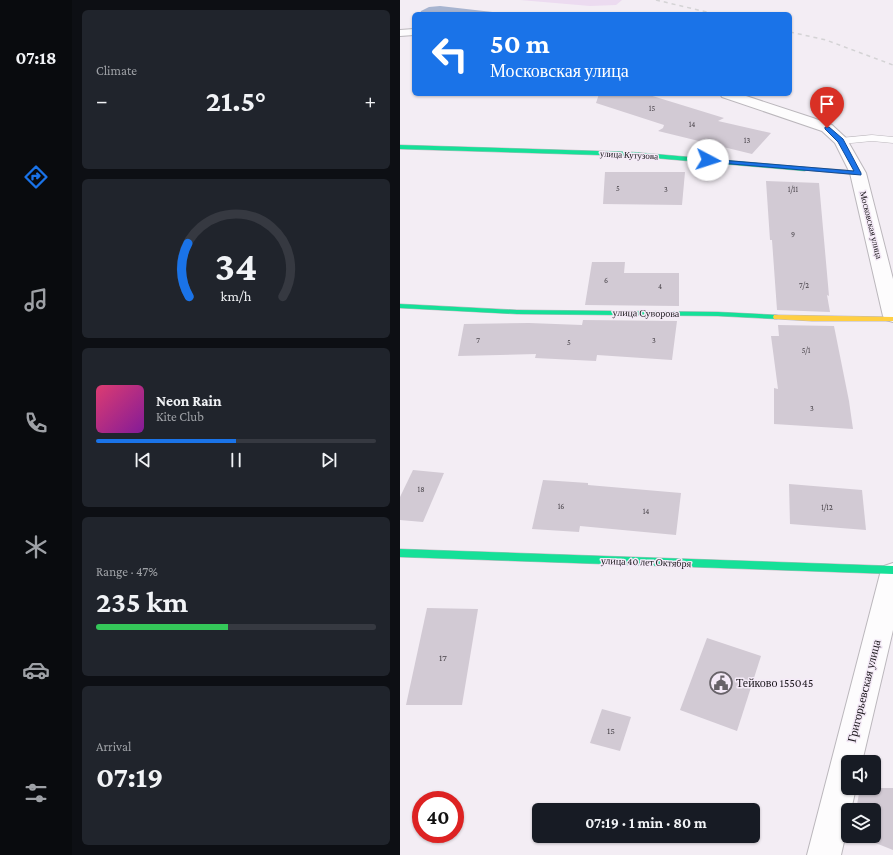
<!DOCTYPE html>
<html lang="en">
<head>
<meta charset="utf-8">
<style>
	:root { --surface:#171b24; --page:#20242c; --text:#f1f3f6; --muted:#9ea1a6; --line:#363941; --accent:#1a73e8 }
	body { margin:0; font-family:"Crimson Pro",serif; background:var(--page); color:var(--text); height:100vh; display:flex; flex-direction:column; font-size:15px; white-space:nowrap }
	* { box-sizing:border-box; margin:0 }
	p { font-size:13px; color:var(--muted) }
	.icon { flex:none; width:22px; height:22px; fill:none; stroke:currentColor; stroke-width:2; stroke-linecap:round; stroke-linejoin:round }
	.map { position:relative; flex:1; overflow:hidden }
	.side { display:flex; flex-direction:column; gap:10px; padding:10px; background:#0d0f14; width:328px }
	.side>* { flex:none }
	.banner { position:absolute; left:12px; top:12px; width:380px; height:84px; border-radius:6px; box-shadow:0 1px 3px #0004; background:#1a73e8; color:#fff; overflow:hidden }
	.controls { position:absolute; left:441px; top:755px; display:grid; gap:8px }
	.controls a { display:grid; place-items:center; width:40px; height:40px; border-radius:6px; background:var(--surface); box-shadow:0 1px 3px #0004; font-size:20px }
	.speed { position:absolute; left:12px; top:791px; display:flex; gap:8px; font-size:20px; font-weight:700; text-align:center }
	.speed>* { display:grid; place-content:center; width:52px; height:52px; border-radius:50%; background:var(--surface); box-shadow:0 1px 3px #0004; line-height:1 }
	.speed .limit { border:6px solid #d22; background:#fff; color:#111 }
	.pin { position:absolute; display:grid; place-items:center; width:34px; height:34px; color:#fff; margin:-41px -17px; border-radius:50% 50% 50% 0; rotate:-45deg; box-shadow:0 0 4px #0007 }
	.pin .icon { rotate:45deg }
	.me { position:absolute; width:44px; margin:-22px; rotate:95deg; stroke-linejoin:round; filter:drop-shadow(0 0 3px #0008) }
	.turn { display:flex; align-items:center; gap:14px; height:84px; padding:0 12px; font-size:18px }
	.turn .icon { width:52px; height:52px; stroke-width:2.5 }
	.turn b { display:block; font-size:28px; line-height:34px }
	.big { font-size:30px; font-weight:700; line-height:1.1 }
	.side .tile { flex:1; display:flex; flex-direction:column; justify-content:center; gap:6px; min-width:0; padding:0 14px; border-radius:6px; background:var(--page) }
	.side .dial { align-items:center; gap:0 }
	.dial svg { height:104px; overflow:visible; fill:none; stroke:var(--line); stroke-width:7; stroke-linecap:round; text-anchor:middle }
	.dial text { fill:var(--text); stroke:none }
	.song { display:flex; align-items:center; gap:12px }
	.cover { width:48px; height:48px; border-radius:6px; background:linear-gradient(135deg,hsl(340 70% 55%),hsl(290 70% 35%)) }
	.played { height:4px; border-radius:2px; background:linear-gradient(90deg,var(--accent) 50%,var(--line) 50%) }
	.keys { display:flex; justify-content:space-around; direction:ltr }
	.heat { display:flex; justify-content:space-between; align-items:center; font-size:22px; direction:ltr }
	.charge { height:6px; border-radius:3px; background:linear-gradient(90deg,#34c759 47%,var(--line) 0) }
	.trip { position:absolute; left:132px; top:803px; width:228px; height:40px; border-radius:6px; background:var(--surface); box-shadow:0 1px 3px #0004; font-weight:700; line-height:40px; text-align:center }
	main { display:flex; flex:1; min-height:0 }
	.menu { display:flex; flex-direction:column; width:72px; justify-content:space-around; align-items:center; background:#090b0e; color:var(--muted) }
	.menu .icon { width:28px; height:28px }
	.menu .current { color:var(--accent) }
	.menu b { font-size:18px; color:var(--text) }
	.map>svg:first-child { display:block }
	.green { fill:#ecdbf0 }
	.water { fill:#a7b4d0 }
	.building { fill:#d2cad4 }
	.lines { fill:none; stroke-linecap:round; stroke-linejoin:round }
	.lane-casing { stroke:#bbb7bc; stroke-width:1 }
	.street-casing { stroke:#bbb7bc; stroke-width:2 }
	.fast-casing { stroke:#bbb7bc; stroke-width:1 }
	.slow-casing { stroke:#bbb7bc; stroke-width:1 }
	.lane { fill:#fdfcfd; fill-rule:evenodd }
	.street { fill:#fdfcfd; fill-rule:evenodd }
	.fast { fill:#16e098; fill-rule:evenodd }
	.slow { fill:#ffcf43; fill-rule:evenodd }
	.rail { stroke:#d4d3d5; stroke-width:1.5; stroke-dasharray:4 4; stroke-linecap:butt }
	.route { fill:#1a73e8; stroke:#114b97 }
	.labels { text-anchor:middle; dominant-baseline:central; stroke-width:3; stroke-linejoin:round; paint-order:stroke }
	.number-label { font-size:8px; fill:#49444a }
	.far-street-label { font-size:9px; fill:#1b171c; stroke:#f4eaf7 }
	.street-label { font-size:10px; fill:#1b171c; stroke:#f4eaf7 }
	.near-number-label { font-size:10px; fill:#49444a }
	.near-poi-label { font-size:12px; fill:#1b171c; stroke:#f4eaf7; text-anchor:start }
	.near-street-label { font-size:12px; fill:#1b171c; stroke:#f4eaf7 }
</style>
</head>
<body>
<main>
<nav class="menu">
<b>07:18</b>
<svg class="icon current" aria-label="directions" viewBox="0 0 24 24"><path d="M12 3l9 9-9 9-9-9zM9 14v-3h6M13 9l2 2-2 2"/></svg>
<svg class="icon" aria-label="music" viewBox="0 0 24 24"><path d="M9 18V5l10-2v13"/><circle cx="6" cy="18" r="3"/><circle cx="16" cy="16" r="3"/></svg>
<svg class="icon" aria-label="phone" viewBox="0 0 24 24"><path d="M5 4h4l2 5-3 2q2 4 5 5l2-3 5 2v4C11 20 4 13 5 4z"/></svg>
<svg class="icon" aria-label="climate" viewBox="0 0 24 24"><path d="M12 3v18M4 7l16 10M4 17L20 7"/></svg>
<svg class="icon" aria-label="car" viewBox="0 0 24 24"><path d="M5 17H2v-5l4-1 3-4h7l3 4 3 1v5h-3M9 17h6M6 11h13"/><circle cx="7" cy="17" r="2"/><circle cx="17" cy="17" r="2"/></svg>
<svg class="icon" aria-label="filters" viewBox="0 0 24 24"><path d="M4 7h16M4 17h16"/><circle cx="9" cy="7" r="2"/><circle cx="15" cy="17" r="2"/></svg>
</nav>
<section class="side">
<div class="tile"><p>Climate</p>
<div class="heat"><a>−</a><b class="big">21.5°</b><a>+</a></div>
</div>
<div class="tile dial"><svg viewBox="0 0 100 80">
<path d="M14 69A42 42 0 1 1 86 69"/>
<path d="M14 69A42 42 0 0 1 13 28" stroke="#1a73e8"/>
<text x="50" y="56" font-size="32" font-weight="700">34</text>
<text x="50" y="72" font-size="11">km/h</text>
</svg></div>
<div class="tile">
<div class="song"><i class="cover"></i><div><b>Neon Rain</b><p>Kite Club</p></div></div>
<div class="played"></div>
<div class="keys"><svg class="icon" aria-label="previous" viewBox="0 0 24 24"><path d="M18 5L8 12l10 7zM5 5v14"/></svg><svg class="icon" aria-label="pause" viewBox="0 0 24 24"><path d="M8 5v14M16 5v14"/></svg><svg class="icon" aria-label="next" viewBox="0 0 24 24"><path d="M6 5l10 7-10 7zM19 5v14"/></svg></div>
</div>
<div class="tile"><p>Range · 47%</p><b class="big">235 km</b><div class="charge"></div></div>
<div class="tile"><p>Arrival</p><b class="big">07:19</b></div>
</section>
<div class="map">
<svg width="493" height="855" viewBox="0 0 493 855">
	<rect width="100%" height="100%" fill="#f3edf4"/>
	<polygon class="green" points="120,0 222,0 216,5 190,6"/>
	<polygon class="water" points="40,6 111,14 20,14 21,11 29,7"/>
	<g class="building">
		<polygon points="199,94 246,94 324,118 318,121 371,133 352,154 258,131 263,128 264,125 196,103"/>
		<polygon points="205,172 285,172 282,205 203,204"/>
		<polygon points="366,181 419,183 429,296 427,295 430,312 377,310 372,240 370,240"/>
		<polygon points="192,262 225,262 224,273 279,273 279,306 185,305"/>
		<polygon points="183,320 277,321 272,360 197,355 196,361 135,358 136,354 58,356 64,324 129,323 182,325"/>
		<polygon points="378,325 434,326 449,401 453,429 374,424 374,388 378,389 371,336 379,336"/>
		<polygon points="13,470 44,473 23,522 0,520 0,497"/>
		<polygon points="143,480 188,483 188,485 281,493 276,535 180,526 179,532 132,529"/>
		<polygon points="389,484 462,490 466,530 390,524"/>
		<polygon points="27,608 78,609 62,705 6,705"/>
		<polygon points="307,638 361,656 337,731 280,710"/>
		<polygon points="202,709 231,717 220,751 190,743"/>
		<polygon points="460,788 493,788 493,850 458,836 474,836 474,810 456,810"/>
	</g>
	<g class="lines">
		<g class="lane-casing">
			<polygon id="lane" points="472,135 493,137 493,143 472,141 441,144 436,141 441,138"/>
		</g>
		<g class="street-casing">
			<g id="street">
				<polygon points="14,29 14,35 0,36 0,30"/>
				<polygon points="320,94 340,94 413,118 432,125 446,138 466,173 493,279 493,322 486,320 483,316 450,173 435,143 422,131 322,97"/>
				<polygon points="493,563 493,630 462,762 448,762 448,788 456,788 451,810 448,810 448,824 441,855 407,855 480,574 484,566"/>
			</g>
		</g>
		<g class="fast-casing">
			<g id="fast">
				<polygon points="0,145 231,152 405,167 408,169 405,171 231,156 0,149"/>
				<polygon points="0,304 117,310 318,312 377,315 381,317 377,319 318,316 117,314 0,308"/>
				<polygon points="0,549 493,566 493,574 0,557"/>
			</g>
		</g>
		<g class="slow-casing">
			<g id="slow">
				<polygon points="405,167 458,171 461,173 458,175 403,170 403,168"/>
				<polygon points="374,315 493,317 493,321 412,321 377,319 374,319 373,317"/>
			</g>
		</g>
		<use href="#lane" class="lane"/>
		<use href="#street" class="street"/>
		<use href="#fast" class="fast"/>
		<use href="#slow" class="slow"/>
		<g class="rail">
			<polyline points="256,0 315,14"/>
			<polyline points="390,32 426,40 493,65"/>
		</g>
	</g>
	<polygon class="route" points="425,127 429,127 443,139 461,173 461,175 308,162 305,160 308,159 454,171 438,142 425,129"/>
	<defs>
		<g id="civic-ring" transform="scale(1.15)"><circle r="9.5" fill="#f4eaf7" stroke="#676268" stroke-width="1.5"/><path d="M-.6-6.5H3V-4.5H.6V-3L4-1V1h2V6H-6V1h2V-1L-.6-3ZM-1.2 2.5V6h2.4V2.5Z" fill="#676268"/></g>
	</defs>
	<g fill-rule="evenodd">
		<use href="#civic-ring" x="321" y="683"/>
	</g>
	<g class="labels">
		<g class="number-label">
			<text x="252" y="108">15</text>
			<text x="292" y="124">14</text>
			<text x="347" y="140">13</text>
			<text x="218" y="188">5</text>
			<text x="266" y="189">3</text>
			<text x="393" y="189">1/11</text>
			<text x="393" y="234">9</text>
			<text x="206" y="280">6</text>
			<text x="404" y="285">7/2</text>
			<text x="260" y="286">4</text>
			<text x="78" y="340">7</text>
			<text x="254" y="340">3</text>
			<text x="169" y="342">5</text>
			<text x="406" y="350">5/1</text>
			<text x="412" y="408">3</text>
			<text x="21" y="489">18</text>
			<text x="161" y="506">16</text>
			<text x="427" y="507">1/12</text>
			<text x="246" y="511">14</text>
		</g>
		<g class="far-street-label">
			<text transform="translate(229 155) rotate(3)">улица Кутузова</text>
			<text transform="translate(471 225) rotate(76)">Московская улица</text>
		</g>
		<g class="street-label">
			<text transform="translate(246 313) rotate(1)">улица Суворова</text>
			<text transform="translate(246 562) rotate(2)">улица 40 лет Октября</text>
		</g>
		<g class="near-number-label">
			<text x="43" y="657">17</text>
			<text x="211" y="730">15</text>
		</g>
		<g class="near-poi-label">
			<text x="336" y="683">Тейково 155045</text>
		</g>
		<g class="near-street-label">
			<text transform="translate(464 691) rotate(-76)">Григорьевская улица</text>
		</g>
	</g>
</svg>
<div class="controls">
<a><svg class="icon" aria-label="sound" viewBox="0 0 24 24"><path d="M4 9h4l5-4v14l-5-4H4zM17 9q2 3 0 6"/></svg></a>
<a><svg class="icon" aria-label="layers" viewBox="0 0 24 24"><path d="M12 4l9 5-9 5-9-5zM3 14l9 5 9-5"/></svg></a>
</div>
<div class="speed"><div class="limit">40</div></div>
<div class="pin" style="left:427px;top:128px;background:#d93025"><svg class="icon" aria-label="arrive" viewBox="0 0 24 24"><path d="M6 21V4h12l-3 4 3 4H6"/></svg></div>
<svg class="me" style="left:308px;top:160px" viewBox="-20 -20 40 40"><circle r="19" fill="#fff"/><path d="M0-13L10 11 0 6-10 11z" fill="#1a73e8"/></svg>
<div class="trip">07:19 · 1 min · 80 m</div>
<div class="banner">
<div class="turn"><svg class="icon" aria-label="left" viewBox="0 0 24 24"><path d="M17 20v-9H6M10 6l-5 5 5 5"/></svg><div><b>50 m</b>Московская улица</div></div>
</div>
</div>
</main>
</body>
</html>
